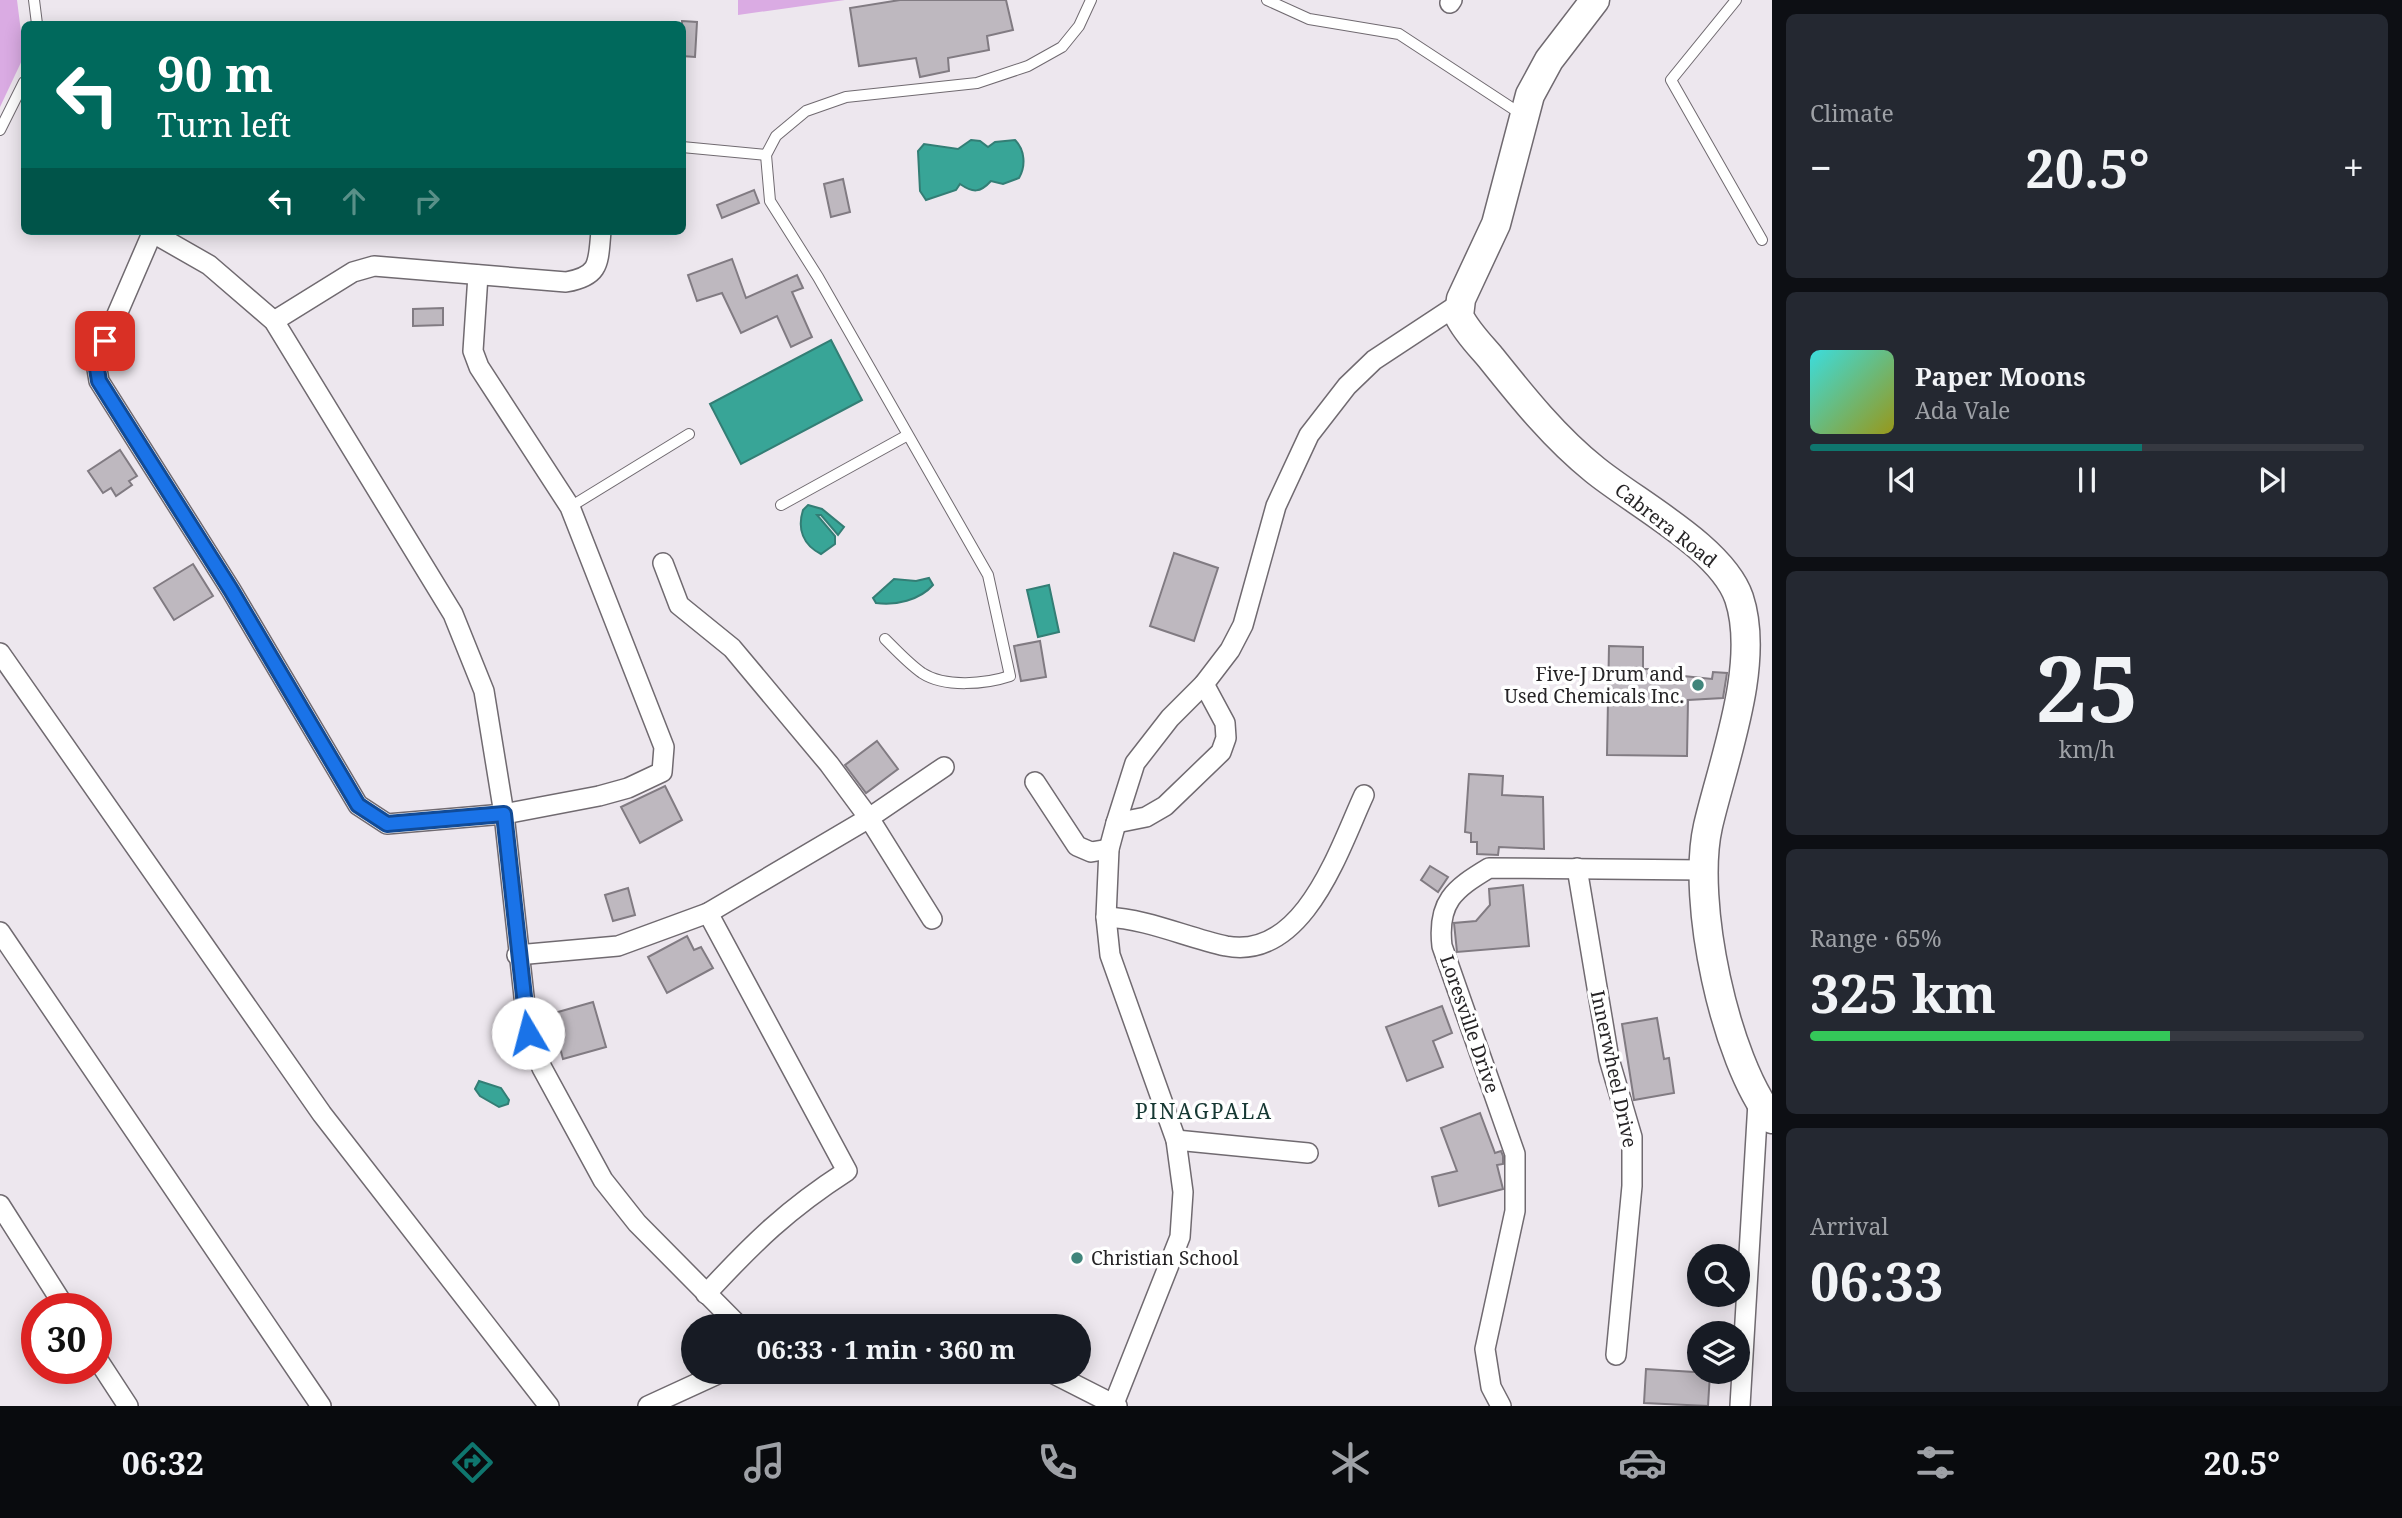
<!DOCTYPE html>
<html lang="en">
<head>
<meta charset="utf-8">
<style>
	:root { --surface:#171b24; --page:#242831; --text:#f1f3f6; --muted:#9ea1a6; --line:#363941; --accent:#0f766e }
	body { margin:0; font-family:"Noto Serif",serif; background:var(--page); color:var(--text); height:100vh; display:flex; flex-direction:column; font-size:26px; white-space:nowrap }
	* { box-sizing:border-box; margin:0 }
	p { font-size:23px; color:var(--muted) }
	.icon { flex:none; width:38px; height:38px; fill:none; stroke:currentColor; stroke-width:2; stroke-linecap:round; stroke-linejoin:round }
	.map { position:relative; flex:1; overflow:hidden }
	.drawer { display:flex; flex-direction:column; gap:14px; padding:14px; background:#0d0f14; width:630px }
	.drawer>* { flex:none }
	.hud { position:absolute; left:21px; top:21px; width:665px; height:214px; border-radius:10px; box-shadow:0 4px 18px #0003; background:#00695c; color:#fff; overflow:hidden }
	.tools { position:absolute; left:1687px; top:1244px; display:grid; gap:14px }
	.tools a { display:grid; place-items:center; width:63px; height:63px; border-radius:50%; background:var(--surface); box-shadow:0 4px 18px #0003; font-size:35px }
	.speed { position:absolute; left:21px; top:1293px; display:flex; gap:14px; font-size:35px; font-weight:700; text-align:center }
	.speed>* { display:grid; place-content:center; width:91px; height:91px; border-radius:50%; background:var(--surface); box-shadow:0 4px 18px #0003; line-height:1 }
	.speed .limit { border:10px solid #d22; background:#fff; color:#111 }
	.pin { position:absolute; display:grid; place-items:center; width:60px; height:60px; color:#fff; margin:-30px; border-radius:14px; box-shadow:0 4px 10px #0006 }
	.me { position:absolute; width:77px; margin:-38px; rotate:352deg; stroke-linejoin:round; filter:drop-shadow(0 0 5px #0008) }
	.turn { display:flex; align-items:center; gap:24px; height:147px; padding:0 21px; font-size:32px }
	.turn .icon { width:91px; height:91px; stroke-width:2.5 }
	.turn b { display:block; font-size:49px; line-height:60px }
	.lanes { display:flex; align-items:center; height:66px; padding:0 21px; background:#0003; justify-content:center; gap:35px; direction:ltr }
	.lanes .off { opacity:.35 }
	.big { font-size:52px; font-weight:700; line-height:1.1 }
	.drawer .tile { flex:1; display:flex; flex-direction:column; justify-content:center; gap:10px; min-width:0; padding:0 24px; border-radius:10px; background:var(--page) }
	.drawer .dial { align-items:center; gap:0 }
	.dial b { font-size:91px; line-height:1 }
	.song { display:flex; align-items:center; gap:21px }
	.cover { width:84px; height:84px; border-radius:10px; background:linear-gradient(135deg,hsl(180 70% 55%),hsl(60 70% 35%)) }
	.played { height:7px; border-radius:4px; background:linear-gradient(90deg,var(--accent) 60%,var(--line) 60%) }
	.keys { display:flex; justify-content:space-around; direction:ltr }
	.heat { display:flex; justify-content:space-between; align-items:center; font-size:38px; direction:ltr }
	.charge { height:10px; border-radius:5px; background:linear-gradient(90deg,#34c759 65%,var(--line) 0) }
	.trip { position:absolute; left:681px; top:1314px; width:410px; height:70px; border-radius:35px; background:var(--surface); box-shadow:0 4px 18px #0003; font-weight:700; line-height:70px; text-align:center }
	.dock { display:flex; height:112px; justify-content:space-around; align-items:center; background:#090b0e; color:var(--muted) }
	.dock .icon { width:49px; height:49px }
	.dock .selected { color:var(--accent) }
	.dock b { font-size:32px; color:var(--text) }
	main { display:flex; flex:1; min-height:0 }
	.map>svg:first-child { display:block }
	.green { fill:#daabe3 }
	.water { fill:#38a597; stroke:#337e75; stroke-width:2 }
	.building { fill:#beb8bf; stroke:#817b82; stroke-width:2 }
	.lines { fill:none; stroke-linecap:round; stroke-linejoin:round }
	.service-casing { stroke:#706a70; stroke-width:12 }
	.minor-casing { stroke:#706a70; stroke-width:22 }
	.secondary-casing { stroke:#706a70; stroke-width:31 }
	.service { stroke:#fff; stroke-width:10 }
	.minor { stroke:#fff; stroke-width:19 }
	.secondary { stroke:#fff; stroke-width:28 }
	.route-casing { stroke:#114b97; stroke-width:18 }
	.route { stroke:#1a73e8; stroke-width:12 }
	.poi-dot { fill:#40857b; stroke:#fff; stroke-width:2.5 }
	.labels { text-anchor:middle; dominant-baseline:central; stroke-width:7; stroke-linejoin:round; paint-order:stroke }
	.street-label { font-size:19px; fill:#262426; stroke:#fff }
	.poi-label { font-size:19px; fill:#262426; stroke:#fff; text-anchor:end }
	.neighbourhood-label { font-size:21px; letter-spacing:2px; fill:#163833; stroke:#fff }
</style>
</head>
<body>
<main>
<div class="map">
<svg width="1772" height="1406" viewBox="0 0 1772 1406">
	<rect width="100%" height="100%" fill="#ede7ee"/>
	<g class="green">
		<polygon points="0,0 17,0 24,56 0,107"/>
		<polygon points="738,0 845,0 738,15"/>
	</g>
	<g class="water">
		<path d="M971,140L980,141L988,147L995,142L1015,140C1025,150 1026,166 1019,178L1003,184L991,181C980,193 973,193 960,184L956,190L926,200L920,191L918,151L924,144L958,149Z"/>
		<polygon points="831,340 862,400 741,464 710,404"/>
		<path d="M808,505L822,509L844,527L838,535L821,515H817L835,536V544L821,554C803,545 797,529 803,510Z"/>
		<path d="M929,578L933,585C920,600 895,606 876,603L873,598L894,579L916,581Z"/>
		<polygon points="1049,585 1059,632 1038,637 1027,590"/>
		<polygon points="479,1081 501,1088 509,1100 508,1104 499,1107 480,1096 475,1089"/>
	</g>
	<g class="building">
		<polygon points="900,0 1006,0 1013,30 987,36 989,50 948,58 949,71 920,77 916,58 859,66 850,8"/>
		<polygon points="682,21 697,22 695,57 682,56"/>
		<polygon points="843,179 850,212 831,217 824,184"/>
		<polygon points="754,190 759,203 722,218 717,205"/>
		<polygon points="732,259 746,298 797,275 803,288 792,292 812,337 791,347 777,316 741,333 722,293 697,301 688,275"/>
		<polygon points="443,308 443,325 413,326 413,309"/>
		<polygon points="120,450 137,476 129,481 132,485 116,496 111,488 103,493 88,471"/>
		<polygon points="1174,553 1218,568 1194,641 1150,626"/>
		<polygon points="193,564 213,596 174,620 154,588"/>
		<polygon points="1040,641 1046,677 1021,681 1014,646"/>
		<polygon points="1609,646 1643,647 1643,669 1674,669 1674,675 1712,679 1713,672 1727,673 1723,698 1688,700 1687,756 1607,755"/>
		<polygon points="877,741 898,769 866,793 845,765"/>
		<polygon points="1469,774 1503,776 1502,795 1543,797 1544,849 1499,847 1498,855 1477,854 1477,842 1471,842 1471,833 1465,832"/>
		<polygon points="665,786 682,820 640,843 621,807"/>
		<polygon points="1430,866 1448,877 1438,892 1421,880"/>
		<polygon points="1523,885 1529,946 1457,952 1454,923 1476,921 1490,905 1489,889"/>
		<polygon points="628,888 635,915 613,921 605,895"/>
		<polygon points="687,936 694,950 701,947 713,968 667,993 648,957"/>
		<polygon points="593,1002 606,1047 563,1059 551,1014"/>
		<polygon points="1442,1006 1452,1033 1433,1041 1443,1067 1407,1081 1386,1027"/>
		<polygon points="1657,1018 1664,1059 1669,1058 1674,1093 1634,1100 1622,1024"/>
		<polygon points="1480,1113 1495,1153 1501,1151 1503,1156 1503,1164 1497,1165 1503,1189 1439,1206 1432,1177 1457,1171 1441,1128"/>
		<polygon points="1646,1369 1710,1373 1708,1406 1644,1403"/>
	</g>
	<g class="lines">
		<g class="service-casing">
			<g id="service">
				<polyline points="34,0 37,24"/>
				<polyline points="1267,0 1309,19 1399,34 1521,114"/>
				<polyline points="1736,0 1671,80 1762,240"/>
				<polyline points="0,130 24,82"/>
				<polyline points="682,147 766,155"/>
				<polyline points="781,505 906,436"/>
				<polyline points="570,507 689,434"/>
				<path d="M885,639C897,651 909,664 922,673C945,688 986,684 1010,676L988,575L818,277L770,201L766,155L776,136L806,111L846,97L977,83L1028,66L1062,47L1079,26L1091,0"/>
			</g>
		</g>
		<g class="minor-casing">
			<g id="minor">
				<polyline points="1450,3 1452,0"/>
				<polyline points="153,231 96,363 99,381 231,590 358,805 387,824 504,814 599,796 628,788 662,772 664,747 570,507 479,367 473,351 478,275"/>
				<polyline points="153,233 209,265 274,321 453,614 484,691 504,814 528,1033 542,1068 603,1180 637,1223 739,1326"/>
				<path d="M274,321L353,272L374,266L566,282C601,276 598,262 601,231"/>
				<polyline points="663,563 679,605 732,648 829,764 869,818 932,919"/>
				<polyline points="0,653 322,1114 549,1406"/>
				<polyline points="1035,782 1077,846 1091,852 1109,849"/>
				<polyline points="1116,823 1146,817 1165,806 1221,752 1226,738 1225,723 1204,684"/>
				<polyline points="1577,868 1609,1059 1632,1137 1632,1186 1616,1355"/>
				<path d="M1106,917C1148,919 1185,937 1226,946C1304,961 1339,849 1364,795"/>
				<polyline points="0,932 321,1406"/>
				<polyline points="517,955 618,946 708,913 869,818 944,767"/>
				<polyline points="1176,1140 1308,1153"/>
				<polyline points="0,1205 66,1309"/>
				<path d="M706,1294C754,1242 788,1209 847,1171L708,913"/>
				<polyline points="96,1357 128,1406"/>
				<polyline points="1050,1372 1117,1406"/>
				<polyline points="648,1406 722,1372"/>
				<polyline points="1113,1406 1180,1237 1183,1192 1176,1140 1110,955 1106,917 1109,849 1116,823 1135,763 1170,718 1204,684 1230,650 1243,625 1276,506 1309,435 1347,386 1374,360 1459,304"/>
				<path d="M1501,1406L1491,1387L1485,1349L1515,1211V1154L1442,946C1437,902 1454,889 1489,868L1703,870"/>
				<polyline points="1740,1406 1758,1102"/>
			</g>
		</g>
		<g class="secondary-casing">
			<path id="secondary" d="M1595,0L1549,60L1530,95L1496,224L1461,299L1459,316C1466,331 1480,345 1491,358C1523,398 1555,438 1595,470C1637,504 1722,548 1739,598C1761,664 1723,761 1708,826C1691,901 1725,1060 1772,1119"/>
		</g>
		<use href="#service" class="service"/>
		<use href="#minor" class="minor"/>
		<use href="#secondary" class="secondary"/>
	</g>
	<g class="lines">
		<g class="route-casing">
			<polyline id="route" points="105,341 96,363 99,381 231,590 358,805 387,824 504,814 528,1033"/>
		</g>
		<use href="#route" class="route"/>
	</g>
	<g class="poi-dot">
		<circle cx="1698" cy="685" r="7"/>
		<circle cx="1077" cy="1258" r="7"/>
	</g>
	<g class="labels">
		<g class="street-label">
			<text transform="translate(1666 525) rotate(38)">Cabrera Road</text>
			<text transform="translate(1470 1024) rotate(71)">Loresville Drive</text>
			<text transform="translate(1614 1069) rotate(78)">Innerwheel Drive</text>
		</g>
		<g class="poi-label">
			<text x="1684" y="674">Five-J Drum and<tspan x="1684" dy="22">Used Chemicals Inc.</tspan></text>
			<text x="1091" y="1258" text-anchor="start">Christian School</text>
		</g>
		<g class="neighbourhood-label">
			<text x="1204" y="1111">PINAGPALA</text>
		</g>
	</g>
</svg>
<div class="tools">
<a><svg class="icon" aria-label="search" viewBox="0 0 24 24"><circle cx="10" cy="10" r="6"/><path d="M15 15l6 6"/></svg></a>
<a><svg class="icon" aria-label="layers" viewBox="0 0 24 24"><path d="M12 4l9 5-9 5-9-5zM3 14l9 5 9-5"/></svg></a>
</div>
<div class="speed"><div class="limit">30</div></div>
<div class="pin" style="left:105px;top:341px;background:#d93025"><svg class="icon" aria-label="arrive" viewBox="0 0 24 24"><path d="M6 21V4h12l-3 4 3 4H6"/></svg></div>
<svg class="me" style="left:528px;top:1033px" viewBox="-20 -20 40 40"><circle r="19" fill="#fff"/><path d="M0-13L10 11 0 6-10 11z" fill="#1a73e8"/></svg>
<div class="trip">06:33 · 1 min · 360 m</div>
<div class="hud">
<div class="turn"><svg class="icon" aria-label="left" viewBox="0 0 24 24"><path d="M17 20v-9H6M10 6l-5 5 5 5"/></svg><div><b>90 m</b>Turn left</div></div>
<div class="lanes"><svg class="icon" aria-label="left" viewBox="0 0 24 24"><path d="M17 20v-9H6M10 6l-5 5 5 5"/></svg><svg class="icon off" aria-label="ahead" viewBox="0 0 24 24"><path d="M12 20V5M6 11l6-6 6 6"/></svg><svg class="icon off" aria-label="right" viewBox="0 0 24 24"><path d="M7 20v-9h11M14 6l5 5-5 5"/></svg></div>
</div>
</div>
<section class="drawer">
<div class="tile"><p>Climate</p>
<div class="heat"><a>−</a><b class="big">20.5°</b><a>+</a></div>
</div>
<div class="tile">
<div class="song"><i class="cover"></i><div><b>Paper Moons</b><p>Ada Vale</p></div></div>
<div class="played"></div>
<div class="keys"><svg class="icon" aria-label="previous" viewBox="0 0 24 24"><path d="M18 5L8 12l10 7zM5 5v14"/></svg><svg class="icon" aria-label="pause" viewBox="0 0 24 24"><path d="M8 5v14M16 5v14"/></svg><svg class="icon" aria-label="next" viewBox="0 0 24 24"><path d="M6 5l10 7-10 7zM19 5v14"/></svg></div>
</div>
<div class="tile dial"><b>25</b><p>km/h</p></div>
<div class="tile"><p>Range · 65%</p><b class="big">325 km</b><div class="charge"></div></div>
<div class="tile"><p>Arrival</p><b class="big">06:33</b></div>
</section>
</main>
<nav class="dock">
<b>06:32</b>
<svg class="icon selected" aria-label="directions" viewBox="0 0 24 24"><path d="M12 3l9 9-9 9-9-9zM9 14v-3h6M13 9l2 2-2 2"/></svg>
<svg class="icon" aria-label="music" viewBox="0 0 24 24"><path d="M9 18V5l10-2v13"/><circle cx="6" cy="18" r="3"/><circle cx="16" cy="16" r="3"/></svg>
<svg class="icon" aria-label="phone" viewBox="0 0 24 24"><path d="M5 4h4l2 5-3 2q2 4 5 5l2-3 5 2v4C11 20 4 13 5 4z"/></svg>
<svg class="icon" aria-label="climate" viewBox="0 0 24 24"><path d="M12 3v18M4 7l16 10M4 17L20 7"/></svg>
<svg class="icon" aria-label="car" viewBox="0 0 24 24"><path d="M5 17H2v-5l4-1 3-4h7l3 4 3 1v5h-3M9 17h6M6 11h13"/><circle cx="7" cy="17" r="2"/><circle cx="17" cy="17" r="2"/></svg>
<svg class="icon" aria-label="filters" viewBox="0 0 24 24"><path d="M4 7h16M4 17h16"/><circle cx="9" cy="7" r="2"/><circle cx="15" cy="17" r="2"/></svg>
<b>20.5°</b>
</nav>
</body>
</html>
